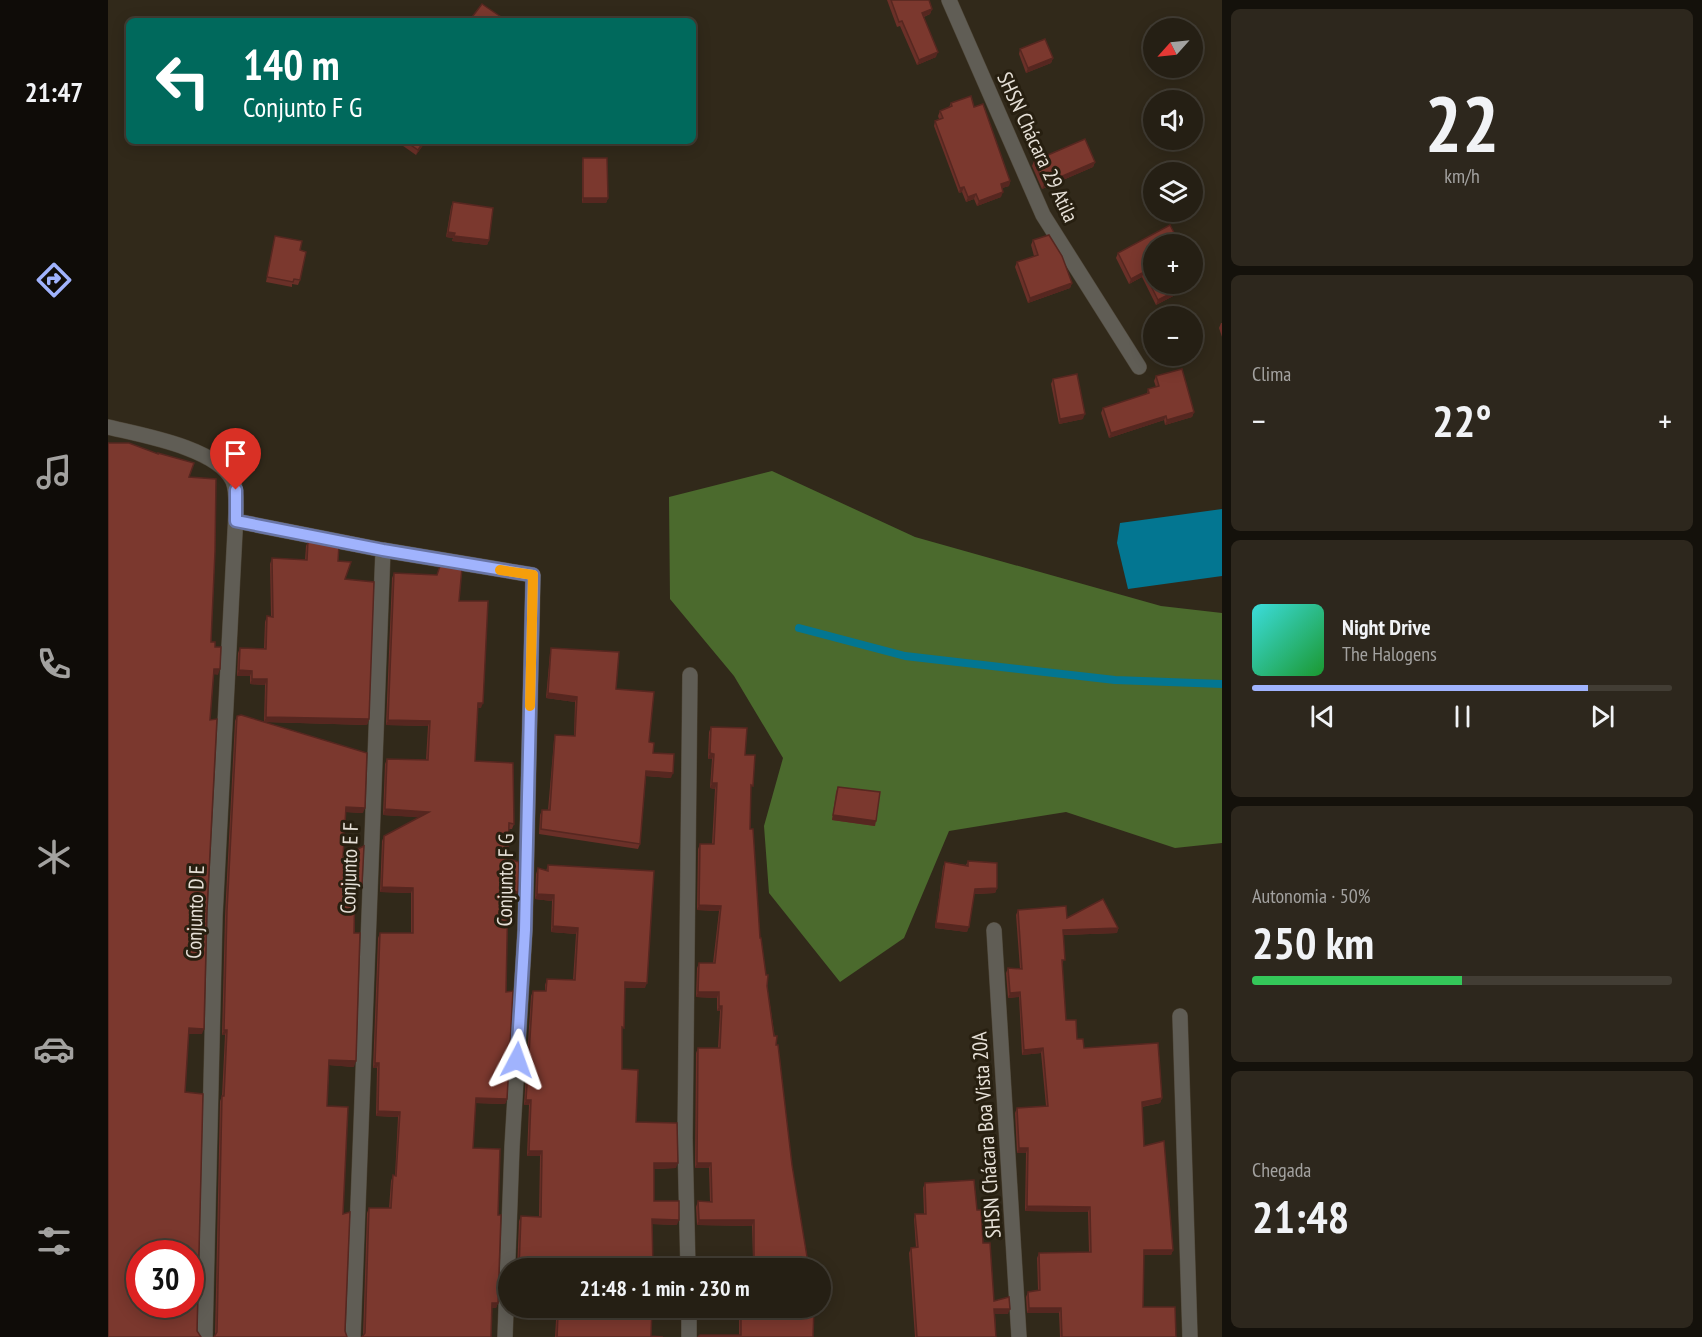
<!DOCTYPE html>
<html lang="pt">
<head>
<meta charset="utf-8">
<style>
	:root { --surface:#251f14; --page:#2d271d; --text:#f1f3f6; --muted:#a3a2a0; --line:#423d34; --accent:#a0b3fd }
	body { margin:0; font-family:"PT Sans Narrow",sans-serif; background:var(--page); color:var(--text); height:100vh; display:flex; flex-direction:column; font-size:22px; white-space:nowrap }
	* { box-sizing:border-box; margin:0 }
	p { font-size:20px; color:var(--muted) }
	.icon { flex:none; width:33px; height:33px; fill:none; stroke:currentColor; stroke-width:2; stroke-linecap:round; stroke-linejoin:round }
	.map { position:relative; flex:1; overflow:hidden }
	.sheet { display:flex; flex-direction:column; gap:9px; padding:9px; background:#14110b; width:480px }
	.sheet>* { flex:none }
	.banner { position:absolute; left:18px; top:18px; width:570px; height:126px; border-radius:9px; box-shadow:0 3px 15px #0003,0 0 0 2px var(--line); background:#00695c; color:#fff; overflow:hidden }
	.needle { width:39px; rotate:243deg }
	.fabs { position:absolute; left:1035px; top:18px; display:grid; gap:12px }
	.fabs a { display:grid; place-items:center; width:60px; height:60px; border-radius:50%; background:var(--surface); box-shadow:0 3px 15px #0003,0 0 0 2px var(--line); font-size:30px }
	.speed { position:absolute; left:18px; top:1240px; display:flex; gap:12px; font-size:30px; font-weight:700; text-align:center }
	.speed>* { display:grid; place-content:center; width:78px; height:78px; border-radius:50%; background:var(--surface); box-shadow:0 3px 15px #0003,0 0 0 2px var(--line); line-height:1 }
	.speed .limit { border:9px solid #d22; background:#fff; color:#111 }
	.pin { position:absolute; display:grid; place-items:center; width:51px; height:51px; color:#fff; margin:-62px -26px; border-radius:50% 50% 50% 0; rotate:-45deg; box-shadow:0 0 6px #0007 }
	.pin .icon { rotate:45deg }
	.me { position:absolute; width:66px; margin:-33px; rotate:4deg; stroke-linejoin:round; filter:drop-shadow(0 0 4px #0008) }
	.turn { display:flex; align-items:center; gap:21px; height:126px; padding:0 18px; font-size:27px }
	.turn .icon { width:78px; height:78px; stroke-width:2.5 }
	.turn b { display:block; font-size:42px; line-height:51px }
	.big { font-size:45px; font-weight:700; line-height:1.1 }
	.sheet .card { flex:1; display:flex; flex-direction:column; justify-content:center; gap:9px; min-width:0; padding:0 21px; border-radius:9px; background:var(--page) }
	.sheet .dial { align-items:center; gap:0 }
	.dial b { font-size:78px; line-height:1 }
	.song { display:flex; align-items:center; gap:18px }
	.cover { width:72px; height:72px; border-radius:9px; background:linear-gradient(135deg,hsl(180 70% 55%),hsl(130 70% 35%)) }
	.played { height:6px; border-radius:3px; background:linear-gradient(90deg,var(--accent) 80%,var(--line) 80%) }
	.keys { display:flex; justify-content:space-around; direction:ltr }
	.heat { display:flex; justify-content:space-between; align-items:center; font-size:33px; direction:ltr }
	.charge { height:9px; border-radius:4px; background:linear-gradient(90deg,#34c759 50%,var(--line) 0) }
	.trip { position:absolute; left:390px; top:1258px; width:333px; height:60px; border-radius:30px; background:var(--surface); box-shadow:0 3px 15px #0003,0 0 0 2px var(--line); font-weight:700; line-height:60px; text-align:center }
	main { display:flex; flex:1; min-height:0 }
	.dock { display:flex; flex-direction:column; width:108px; justify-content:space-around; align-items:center; background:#0f0c08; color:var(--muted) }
	.dock .icon { width:42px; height:42px }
	.dock .current { color:var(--accent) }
	.dock b { font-size:27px; color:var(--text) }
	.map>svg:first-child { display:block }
	.forest { fill:#4b6a2d }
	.water { fill:#037691 }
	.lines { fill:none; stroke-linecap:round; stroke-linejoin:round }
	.stream { stroke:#037691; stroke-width:8 }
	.minor-casing { stroke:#4e4638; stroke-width:16 }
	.minor { stroke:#605d55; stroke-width:15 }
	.wall { fill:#6a3028 }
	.shaded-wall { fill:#562720 }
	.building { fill:#7b382e; stroke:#562720; stroke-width:1.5; fill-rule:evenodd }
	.route-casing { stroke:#6874a4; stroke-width:15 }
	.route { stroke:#a0b3fd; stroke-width:10 }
	.slow { stroke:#f59e0b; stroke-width:10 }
	.labels { text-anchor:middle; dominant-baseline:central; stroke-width:6; stroke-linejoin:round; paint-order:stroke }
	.street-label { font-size:21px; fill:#e6e0d7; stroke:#271f10 }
</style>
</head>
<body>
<main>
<nav class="dock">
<b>21:47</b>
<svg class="icon current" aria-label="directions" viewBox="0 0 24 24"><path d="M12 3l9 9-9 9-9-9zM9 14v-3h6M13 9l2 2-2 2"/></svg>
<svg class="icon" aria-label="music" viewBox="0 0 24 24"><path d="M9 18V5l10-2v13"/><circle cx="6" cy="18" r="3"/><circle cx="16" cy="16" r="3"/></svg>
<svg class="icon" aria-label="phone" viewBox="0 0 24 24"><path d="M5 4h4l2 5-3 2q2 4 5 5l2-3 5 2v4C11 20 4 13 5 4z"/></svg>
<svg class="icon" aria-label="climate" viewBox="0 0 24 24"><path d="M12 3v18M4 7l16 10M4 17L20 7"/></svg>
<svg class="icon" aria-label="car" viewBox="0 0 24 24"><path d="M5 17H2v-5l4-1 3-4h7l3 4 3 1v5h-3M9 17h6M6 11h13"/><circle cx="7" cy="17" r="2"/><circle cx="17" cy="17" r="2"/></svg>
<svg class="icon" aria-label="filters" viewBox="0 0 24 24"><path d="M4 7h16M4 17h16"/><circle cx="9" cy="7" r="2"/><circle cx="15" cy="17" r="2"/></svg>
</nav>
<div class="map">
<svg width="1114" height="1337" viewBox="0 0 1114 1337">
	<rect width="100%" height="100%" fill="#31291a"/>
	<polygon class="forest" points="664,471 807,537 1053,606 1114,613 1114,843 1067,848 958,812 841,831 796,938 732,982 661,893 656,826 675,758 626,676 562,599 561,497"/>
	<polygon class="water" points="1114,509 1114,576 1020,589 1009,543 1012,523"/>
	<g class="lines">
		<polyline class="stream" points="691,628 797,656 1007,680 1114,684"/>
		<g class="minor-casing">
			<g id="minor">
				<polyline points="841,0 935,215 1031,367"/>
				<path d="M0,427C33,435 110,448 125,481C129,491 128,502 128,513L107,916L97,1337"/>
				<polyline points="128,521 275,550 245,1337"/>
				<polyline points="275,550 425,575 417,930 404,1147 397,1337"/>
				<polyline points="886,930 911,1337"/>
				<polyline points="1072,1016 1082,1337"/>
				<polyline points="580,1269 577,1140 582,675"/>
				<polyline points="581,1308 581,1337"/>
			</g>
		</g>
		<use href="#minor" class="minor"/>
	</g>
	<g class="wall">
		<polygon points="779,0 821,0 824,9 822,14 816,17 828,57 809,65 792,26 789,27"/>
		<polygon points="912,49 945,58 943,63 918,73 911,54"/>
		<polygon points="843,103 866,107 902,181 901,186 894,188 893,197 869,206 866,199 858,202 854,192 851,193 826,126 827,121 831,119 830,116 832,111 841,107"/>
		<polygon points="288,141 318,141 308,155"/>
		<polygon points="475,158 500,198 498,203 474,203 474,163"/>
		<polygon points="926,161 987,162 985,167 934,189 924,166"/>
		<polygon points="345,202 381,240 379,245 344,241 345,238 338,237 343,207"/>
		<polygon points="167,236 192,250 192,280 190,285 184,284 184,287 158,282"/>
		<polygon points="925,240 964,283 962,288 920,303 907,267 909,262 926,256 923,245"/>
		<polygon points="1046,244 1090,283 1048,305 1034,277 1021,284 1008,258 1010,253"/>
		<polygon points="1113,323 1114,323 1114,337 1111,328"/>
		<polygon points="1048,376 1086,412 1084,417 1057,425 1056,420 1001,438 993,413 995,408 1039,394 1040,389 1048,387 1046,381"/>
		<polygon points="945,379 975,419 951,424 943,384"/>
		<polygon points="200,541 230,561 237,579 261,719 259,725 157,722 255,813 238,812 235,856 252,890 247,890 246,1067 221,1065 219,1106 235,1214 237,1331 107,1335 112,1101 114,1096 117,1035 114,1035 117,916 127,721 129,716 156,722 157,685 142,684 142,676 129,676 130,653 132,648 156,648 157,622 159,616 163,617 162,564 164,558 197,560 198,546"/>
		<polygon points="286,573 351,601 373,708 370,708 367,761 406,824 404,829 401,829 400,859 408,897 400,896 398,992 399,1099 397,1104 367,1103 365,1148 390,1215 390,1303 388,1308 384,1308 255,1336 259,1213 261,1208 281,1208 283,1181 285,1175 287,1176 290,1117 268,1116 269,1068 265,1068 270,938 272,933 303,933 303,893 272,892 274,841 276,836 312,817 275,815 277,764 279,759 318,760 320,726 278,725 284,578"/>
		<polygon points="443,648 508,689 541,742 545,753 563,778 538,776 532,844 530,849 431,834 432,815 434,810 440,810 446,740 447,735 466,736 467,702 438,698 442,653"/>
		<polygon points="603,727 637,755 643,791 642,829 652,938 668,1045 684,1165 701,1269 593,1269 595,1261 645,1261 644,1226 589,1225 588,1207 590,1201 602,1202 601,1168 587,1168 588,1053 590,1048 610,1048 612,1011 609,1011 609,998 588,997 589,968 591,963 605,963 611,911 589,910 590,849 592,844 604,844 607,789 602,788 604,759 600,759 601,732"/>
		<polygon points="730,787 767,826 724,820 728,792"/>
		<polygon points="860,861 889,888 887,893 866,894 859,932 827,928 835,867 837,862 858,865"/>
		<polygon points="440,865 537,988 517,988 514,1032 514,1069 528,1122 568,1168 546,1169 546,1201 569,1225 544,1224 545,1269 409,1269 411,1221 413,1216 431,1217 432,1156 419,1156 421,1105 416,1105 423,996 425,991 437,991 437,985 439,979 465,980 468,934 443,932 444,901 427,899 428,874 430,868 438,871"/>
		<polygon points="910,910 959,918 1010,928 1009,933 956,935 955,965 954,965 958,1020 969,1039 976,1048 1054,1098 1052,1103 1034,1107 1036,1146 1065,1250 1063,1255 1036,1255 1035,1307 1068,1337 952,1337 951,1313 919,1313 918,1297 920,1292 930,1290 929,1258 931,1253 981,1252 980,1212 917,1211 918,1153 909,1153 907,1113 909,1108 938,1106 933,1053 914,1055 911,997 900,998 898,973 900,968 912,969 908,915"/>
		<polygon points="817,1183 869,1210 886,1301 900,1314 887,1314 888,1337 807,1337 801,1253 803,1248 808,1248 806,1219 807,1214 816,1214 815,1188"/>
		<polygon points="429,1308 544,1308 543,1336 555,1337 447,1337 448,1320 429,1320"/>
		<polygon points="631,1308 706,1308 705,1337 631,1335"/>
	</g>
	<g class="shaded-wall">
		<polygon points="824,9 822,14 812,18 814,13"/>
		<polygon points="830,52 828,57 809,65 811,60"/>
		<polygon points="945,58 943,63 918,73 920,68"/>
		<polygon points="316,141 318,141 308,155 310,150"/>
		<polygon points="987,162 985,167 934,189 936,184"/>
		<polygon points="902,181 901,186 891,189 893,184"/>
		<polygon points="856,187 854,192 851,193 852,188"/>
		<polygon points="895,192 893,197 869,206 871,201"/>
		<polygon points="868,194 866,199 858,202 860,197"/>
		<polygon points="475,198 500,198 498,203 474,203"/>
		<polygon points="340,232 347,233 345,238 338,237"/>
		<polygon points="346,236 381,240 379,245 344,241"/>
		<polygon points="1036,272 1034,277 1021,284 1023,279"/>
		<polygon points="1092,278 1090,283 1048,305 1050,300 1081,284 1084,284 1084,282"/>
		<polygon points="964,283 962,288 920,303 922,298"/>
		<polygon points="1086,412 1084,417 1057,425 1059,420"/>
		<polygon points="977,414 975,419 951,424 952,419"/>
		<polygon points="1058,416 1056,420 1001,438 1003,433"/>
		<polygon points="106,669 112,669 110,675 104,674"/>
		<polygon points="131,670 144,671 142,676 129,676"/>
		<polygon points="144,679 159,679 157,685 142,684"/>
		<polygon points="440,693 469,697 467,702 438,698"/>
		<polygon points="370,703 375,703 373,708 368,708"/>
		<polygon points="158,717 261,719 259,725 156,722"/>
		<polygon points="280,720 322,721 320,726 278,725"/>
		<polygon points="602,753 606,754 604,759 600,759"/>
		<polygon points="538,771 565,773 563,778 537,776"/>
		<polygon points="604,783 609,783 607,789 602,788"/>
		<polygon points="238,807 257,808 255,813 236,812"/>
		<polygon points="277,809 321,812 319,818 275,815"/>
		<polygon points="725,815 768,821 767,826 724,820"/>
		<polygon points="247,884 254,885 252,890 245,889"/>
		<polygon points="274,887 305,888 303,893 272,892"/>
		<polygon points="889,888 887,893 865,894 867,889"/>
		<polygon points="400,891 410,892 408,897 398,896"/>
		<polygon points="429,894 446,895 444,901 427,899"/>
		<polygon points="591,905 613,906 611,911 589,910"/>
		<polygon points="828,923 861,927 859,932 827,928"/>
		<polygon points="445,926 470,928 468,934 443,932"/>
		<polygon points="1010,928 1009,933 954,935 955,930"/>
		<polygon points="517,982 539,983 537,988 515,988"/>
		<polygon points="590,992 611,992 609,998 588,997"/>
		<polygon points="912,992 911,997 900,998 902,993"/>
		<polygon points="611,1006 614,1006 612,1011 609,1011"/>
		<polygon points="81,1028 96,1029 94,1034 79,1034"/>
		<polygon points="116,1030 119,1030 117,1035 114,1035"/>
		<polygon points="935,1048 933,1053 914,1055 916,1050"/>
		<polygon points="221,1060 248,1061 246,1067 220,1065"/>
		<polygon points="267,1063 271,1063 269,1068 265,1068"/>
		<polygon points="368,1098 399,1099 397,1104 366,1103"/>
		<polygon points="1054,1098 1052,1103 1032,1107 1034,1102"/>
		<polygon points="418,1100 423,1100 421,1105 416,1105"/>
		<polygon points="270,1111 292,1112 290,1117 268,1116"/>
		<polygon points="911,1148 920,1148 918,1153 909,1153"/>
		<polygon points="421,1151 434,1151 432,1156 419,1156"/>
		<polygon points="546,1163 570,1163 568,1168 544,1169"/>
		<polygon points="589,1163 603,1163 601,1168 587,1168"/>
		<polygon points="919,1206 982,1207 980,1212 917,1211"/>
		<polygon points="544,1219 571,1220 569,1225 542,1224"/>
		<polygon points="591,1220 646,1220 644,1226 589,1225"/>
		<polygon points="1036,1250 1065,1250 1063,1255 1034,1255"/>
		<polygon points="384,1303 390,1303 388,1308 382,1308"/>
		<polygon points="921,1308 953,1308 951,1313 919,1313"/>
		<polygon points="886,1309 902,1309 900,1314 885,1314"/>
		<polygon points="431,1314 450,1315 448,1320 429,1320"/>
	</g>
	<g class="building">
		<polygon points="783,0 821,0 824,9 814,13 830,52 811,60 794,21 791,22"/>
		<polygon points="374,4 399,21 361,21"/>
		<polygon points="937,39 945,58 920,68 912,49"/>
		<polygon points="863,96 866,107 875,104 902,181 893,184 895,192 871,201 868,194 860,197 856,187 852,188 827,121 835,118 832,111 844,106 843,103"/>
		<polygon points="977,139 987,162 936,184 926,161"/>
		<polygon points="297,141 316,141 310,150"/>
		<polygon points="475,158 499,158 500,198 475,198"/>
		<polygon points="345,202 385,208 381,240 346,236 347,233 340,232"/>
		<polygon points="1062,225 1072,244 1046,244 1046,284 1081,284 1050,300 1036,272 1023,279 1010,253"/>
		<polygon points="941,235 954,256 964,283 922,298 909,262 930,255 925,240"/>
		<polygon points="167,236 194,241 192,250 198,252 192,280 186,279 185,282 159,277"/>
		<polygon points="1084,263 1092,278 1084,282"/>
		<polygon points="1074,369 1086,412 1059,420 1058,416 1003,433 995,408 1041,393 1040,389 1051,386 1048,376"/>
		<polygon points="969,374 977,414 952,419 945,379"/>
		<path d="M0,443H21L50,454V453L86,463L81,477L108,479L107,551L103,642H107V647H113L112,669H106L102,720L109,719L99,910L96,1029L81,1028L77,1092L95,1094L89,1331L93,1337H0ZM32,1254H82V1305H32Z"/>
		<polygon points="200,541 231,545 230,561 243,562 237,579 266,582 261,719 158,717 159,679 144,679 144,671 131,670 132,648 158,649 159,616 165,617 164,558 199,560"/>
		<polygon points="332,566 354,568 351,601 380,601 375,703 370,703 367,761 405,763 406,824 401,823 400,859 411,862 410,892 400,891 398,992 405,991 399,1099 368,1098 365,1148 392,1149 390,1215 393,1215 390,1303 384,1303 383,1337 254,1337 257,1333 261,1208 283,1208 285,1175 288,1176 292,1112 270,1111 271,1063 267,1063 272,933 305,933 305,888 274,887 276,836 321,812 277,809 279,759 320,760 322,721 280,720 286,573 329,575"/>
		<polygon points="443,648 511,652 508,689 546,692 541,742 546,743 545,753 566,754 565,773 538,771 532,844 433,829 434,810 442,810 447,735 467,736 469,697 440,693"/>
		<polygon points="133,715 259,753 257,808 238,807 235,856 256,846 254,885 247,884 246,933 252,933 248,1061 221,1060 219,1106 240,1107 235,1214 242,1212 237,1331 239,1337 106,1337 109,1332 114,1096 116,1096 119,1030 116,1030 119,911 129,716"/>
		<polygon points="603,727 639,728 637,755 647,755 645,786 643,785 642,829 645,829 652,938 653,938 658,975 660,975 659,986 666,1036 669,1036 668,1045 670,1045 684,1165 701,1269 595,1269 595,1261 646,1261 646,1220 591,1220 590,1201 604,1202 603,1163 589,1163 590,1048 612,1048 614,1006 611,1006 611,992 590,992 591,963 607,963 613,906 591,905 592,844 606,844 609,783 604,783 606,754 602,753"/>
		<polygon points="730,787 772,792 768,821 725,815"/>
		<polygon points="860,861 889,863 889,888 867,889 861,927 828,923 837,862 860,866"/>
		<polygon points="440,865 546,871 539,983 517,982 516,1028 514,1027 514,1069 530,1070 528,1122 569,1123 570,1163 546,1163 546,1201 571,1201 571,1220 544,1219 545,1269 411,1269 413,1216 433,1217 434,1151 421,1151 423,1100 418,1100 425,991 438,991 439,979 467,980 470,928 445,926 446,895 429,894 430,868 440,871"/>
		<polygon points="995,899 1010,928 955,930 957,960 954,960 958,1020 968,1020 969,1039 975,1039 976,1048 1050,1043 1054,1098 1034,1102 1036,1146 1056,1141 1065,1250 1036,1250 1035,1307 1067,1307 1068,1337 954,1337 953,1308 921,1308 920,1292 932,1290 931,1253 983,1252 982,1207 919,1206 920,1148 911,1148 909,1108 940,1106 935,1048 916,1050 912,992 902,993 900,968 914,969 910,910 958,906 959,918"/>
		<polygon points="866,1180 869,1210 873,1210 875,1243 882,1243 886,1301 901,1297 902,1309 886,1309 888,1337 809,1337 803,1248 810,1247 807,1214 818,1214 817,1183"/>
		<polygon points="431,1308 544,1308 543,1336 555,1337 449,1337 450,1315 431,1314"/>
		<polygon points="633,1308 706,1308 705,1337 590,1337 592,1335 633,1335"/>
	</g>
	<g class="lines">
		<g class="route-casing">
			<polyline id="route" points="128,490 128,521 275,550 425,575 417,930 409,1060"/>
		</g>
		<use href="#route" class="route"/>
		<polyline class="slow" points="392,570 425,575 422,706"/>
	</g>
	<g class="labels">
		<g class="street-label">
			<text transform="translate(930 147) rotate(65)">SHSN Chácara 29 Atila</text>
			<text transform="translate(241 868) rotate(-88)">Conjunto E F</text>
			<text transform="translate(397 880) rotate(-89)">Conjunto F G</text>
			<text transform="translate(87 912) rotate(-88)">Conjunto D E</text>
			<text transform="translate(878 1135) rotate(-94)">SHSN Chácara Boa Vista 20A</text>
		</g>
	</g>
</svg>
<div class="fabs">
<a><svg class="needle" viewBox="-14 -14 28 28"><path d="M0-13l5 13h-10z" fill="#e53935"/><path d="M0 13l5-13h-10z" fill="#a3a2a0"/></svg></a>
<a><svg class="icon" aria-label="sound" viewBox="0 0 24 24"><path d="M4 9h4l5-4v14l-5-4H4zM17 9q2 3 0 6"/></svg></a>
<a><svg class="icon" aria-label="layers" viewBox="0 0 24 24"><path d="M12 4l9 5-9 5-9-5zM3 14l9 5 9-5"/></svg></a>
<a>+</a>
<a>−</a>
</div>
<div class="speed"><div class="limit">30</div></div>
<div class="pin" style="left:128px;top:490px;background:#d93025"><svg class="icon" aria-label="arrive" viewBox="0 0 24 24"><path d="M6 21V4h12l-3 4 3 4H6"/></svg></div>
<svg class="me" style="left:409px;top:1060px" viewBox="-20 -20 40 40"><path d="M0-17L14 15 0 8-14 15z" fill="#a0b3fd" stroke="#fff" stroke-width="4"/></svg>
<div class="trip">21:48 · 1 min · 230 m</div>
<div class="banner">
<div class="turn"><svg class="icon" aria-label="left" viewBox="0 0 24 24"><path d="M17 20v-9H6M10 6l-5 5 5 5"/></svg><div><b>140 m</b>Conjunto F G</div></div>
</div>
</div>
<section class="sheet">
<div class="card dial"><b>22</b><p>km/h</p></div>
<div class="card"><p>Clima</p>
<div class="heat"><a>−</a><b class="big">22°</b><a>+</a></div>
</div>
<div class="card">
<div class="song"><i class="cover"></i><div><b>Night Drive</b><p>The Halogens</p></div></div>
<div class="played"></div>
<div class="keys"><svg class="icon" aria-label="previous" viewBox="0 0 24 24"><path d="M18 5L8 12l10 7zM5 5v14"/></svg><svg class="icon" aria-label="pause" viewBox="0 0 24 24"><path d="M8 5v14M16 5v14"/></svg><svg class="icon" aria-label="next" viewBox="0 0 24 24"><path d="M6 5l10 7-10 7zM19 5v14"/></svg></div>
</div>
<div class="card"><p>Autonomia · 50%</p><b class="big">250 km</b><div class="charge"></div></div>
<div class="card"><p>Chegada</p><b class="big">21:48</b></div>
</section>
</main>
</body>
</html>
